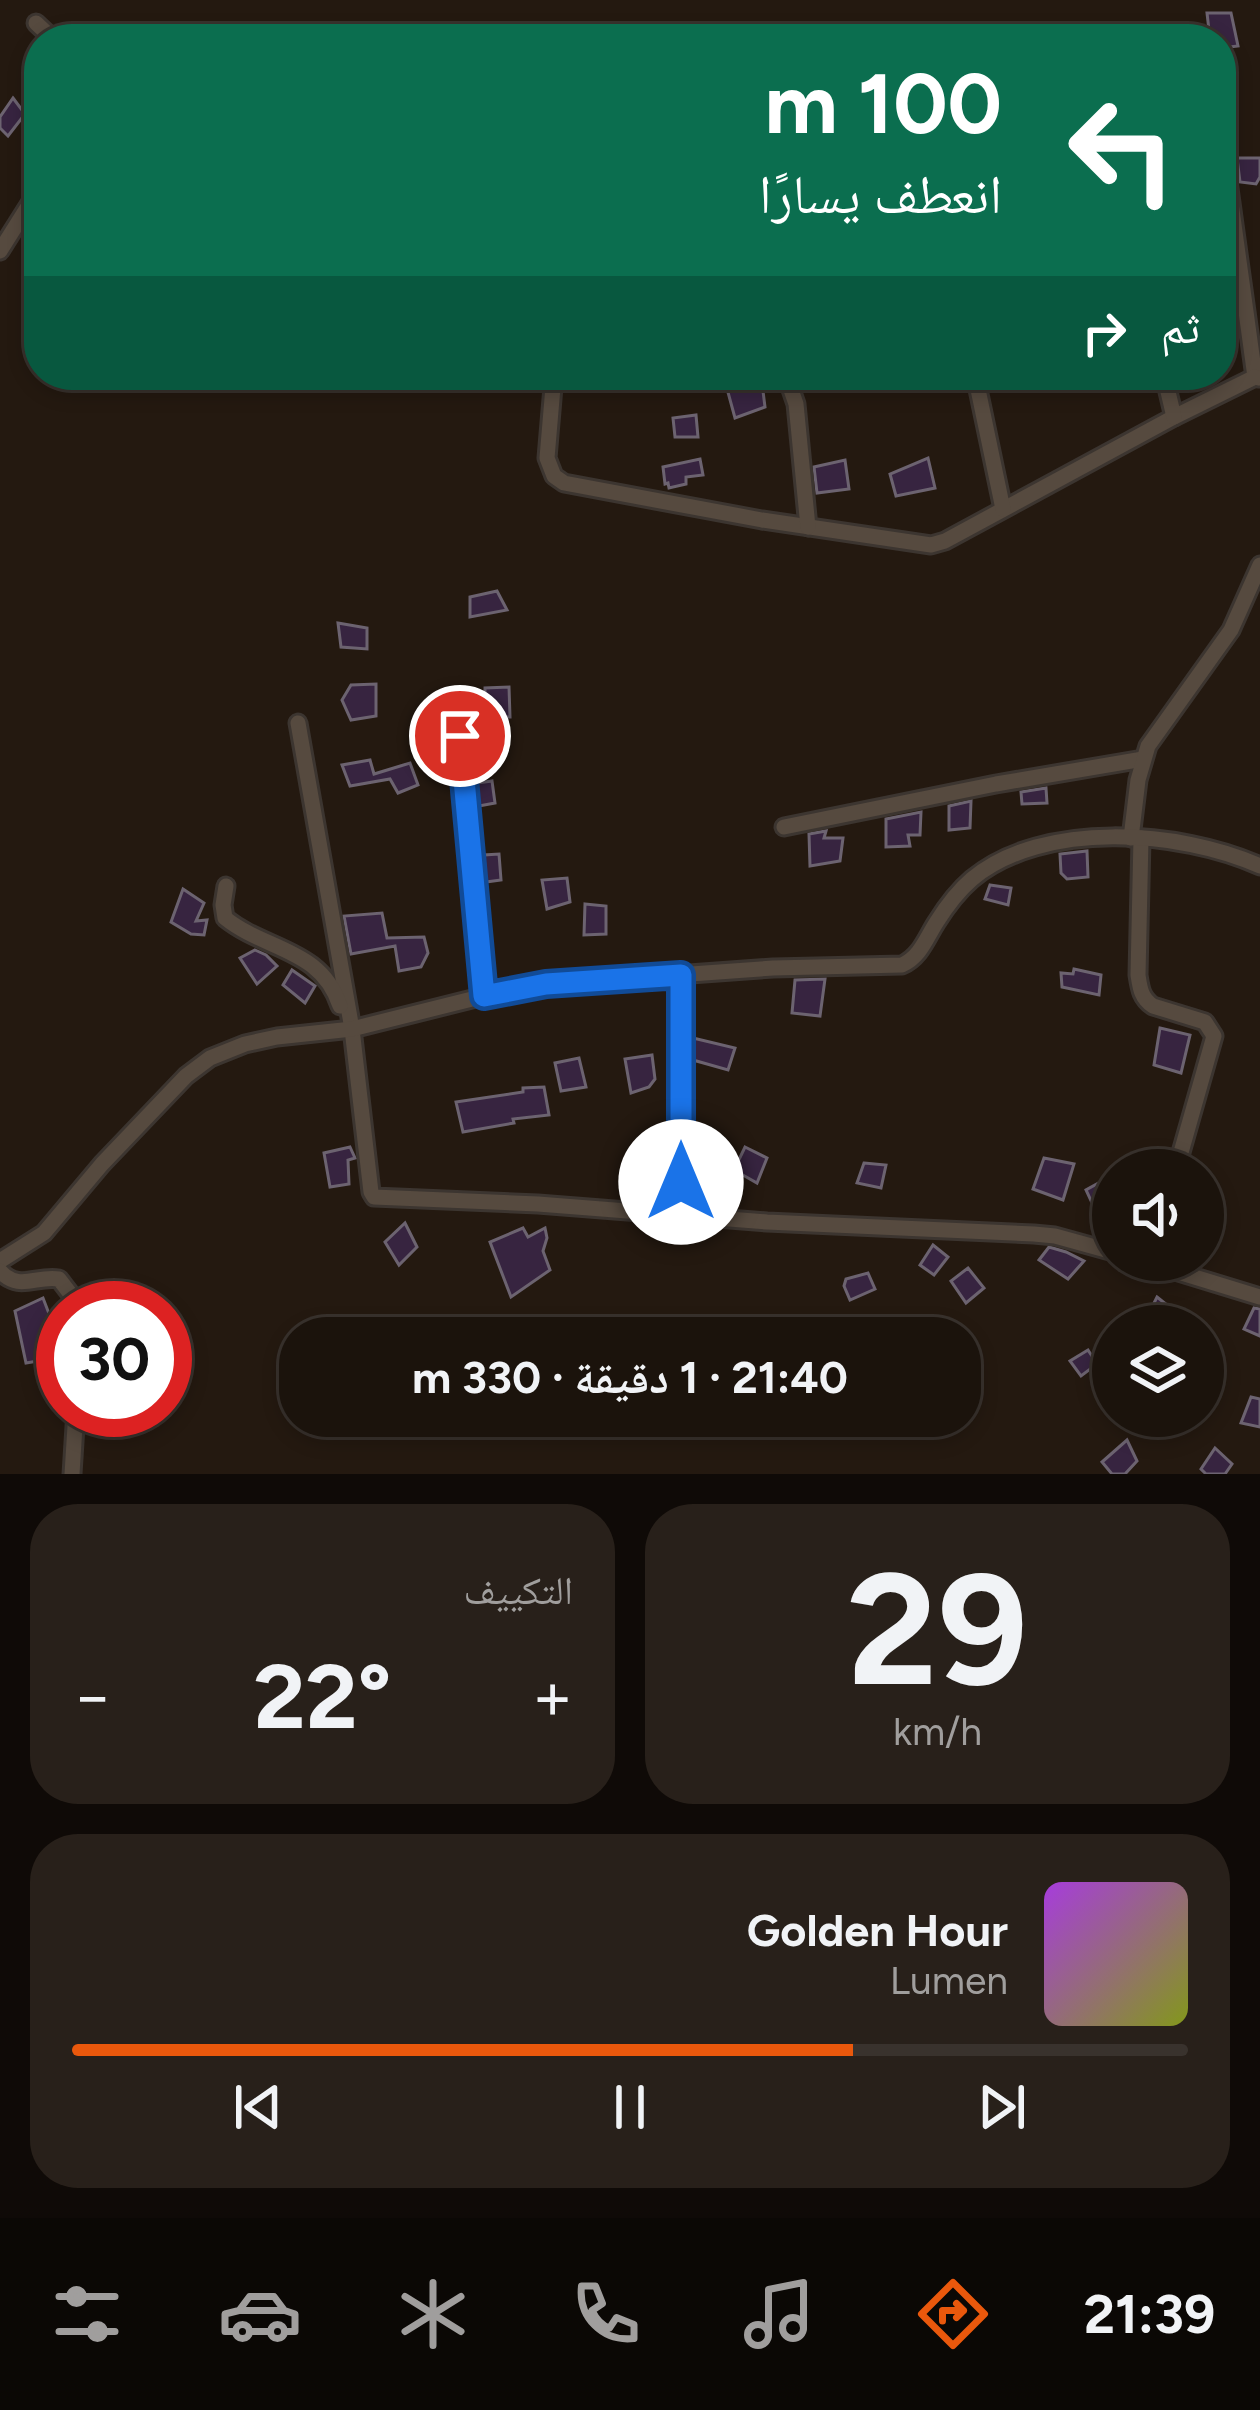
<!DOCTYPE html>
<html lang="ar">
<head>
<meta charset="utf-8">
<style>
	:root { --surface:#1b130c; --page:#28201a; --text:#f1f3f6; --muted:#a09e9d; --line:#39322d; --accent:#ea580c }
	body { margin:0; font-family:Figtree,"Noto Naskh Arabic",sans-serif; background:var(--page); color:var(--text); direction:rtl; height:100vh; display:flex; flex-direction:column; font-size:45px; white-space:nowrap }
	* { box-sizing:border-box; margin:0 }
	p { font-size:39px; color:var(--muted) }
	.icon { flex:none; width:66px; height:66px; fill:none; stroke:currentColor; stroke-width:2; stroke-linecap:round; stroke-linejoin:round }
	.map { position:relative; height:1474px; overflow:hidden; direction:ltr }
	.details { display:flex; flex-direction:column; gap:30px; padding:30px; background:#0f0a07; flex:1 }
	.details>* { flex:none }
	.top-card { position:absolute; left:24px; top:24px; width:1212px; height:366px; border-radius:48px; box-shadow:0 6px 18px #0003,0 0 0 3px var(--line); direction:rtl; background:#0b6e4f; color:#fff; overflow:hidden }
	.tools { position:absolute; left:1092px; top:1149px; display:grid; gap:24px }
	.tools a { display:grid; place-items:center; width:132px; height:132px; border-radius:50%; background:var(--surface); box-shadow:0 6px 18px #0003,0 0 0 3px var(--line); font-size:60px }
	.speed { position:absolute; left:36px; top:1281px; display:flex; gap:24px; font-size:60px; font-weight:700; text-align:center }
	.speed>* { display:grid; place-content:center; width:156px; height:156px; border-radius:50%; background:var(--surface); box-shadow:0 6px 18px #0003,0 0 0 3px var(--line); line-height:1 }
	.speed .limit { border:18px solid #d22; background:#fff; color:#111 }
	.pin { position:absolute; display:grid; place-items:center; width:102px; height:102px; color:#fff; margin:-51px; border:6px solid #fff; border-radius:50%; box-shadow:0 3px 12px #0007 }
	.me { position:absolute; width:132px; margin:-66px; rotate:0deg; stroke-linejoin:round; filter:drop-shadow(0 0 9px #0008) }
	.turn { display:flex; align-items:center; gap:42px; height:252px; padding:0 36px; font-size:54px }
	.turn .icon { width:156px; height:156px; stroke-width:2.5 }
	.turn b { display:block; font-size:84px; line-height:102px }
	.then { display:flex; align-items:center; height:114px; padding:0 36px; background:#0003; gap:24px; font-size:45px }
	.big { font-size:90px; font-weight:700; line-height:1.1 }
	.details .card { flex:1; display:flex; flex-direction:column; justify-content:center; gap:18px; min-width:0; padding:0 42px; border-radius:48px; background:var(--page) }
	.details .dial { align-items:center; gap:0 }
	.dial b { font-size:156px; line-height:1 }
	.song { display:flex; align-items:center; gap:36px }
	.cover { width:144px; height:144px; border-radius:18px; background:linear-gradient(135deg,hsl(280 70% 55%),hsl(70 70% 35%)) }
	.played { height:12px; border-radius:6px; background:linear-gradient(90deg,var(--accent) 70%,var(--line) 70%) }
	.keys { display:flex; justify-content:space-around; direction:ltr }
	.heat { display:flex; justify-content:space-between; align-items:center; font-size:66px; direction:ltr }
	.details .tiles { flex:1; display:grid; gap:30px; grid-template-columns:1fr 1fr }
	.card:last-child { grid-column:span 2 }
	.trip { position:absolute; left:279px; top:1317px; width:702px; height:120px; border-radius:48px; background:var(--surface); box-shadow:0 6px 18px #0003,0 0 0 3px var(--line); font-weight:700; line-height:120px; text-align:center; direction:rtl }
	.tabs { display:flex; height:192px; justify-content:space-around; align-items:center; background:#0b0805; color:var(--muted) }
	.tabs .icon { width:84px; height:84px }
	.tabs .on { color:var(--accent) }
	.tabs b { font-size:54px; color:var(--text) }
	.map>svg:first-child { display:block }
	.building { fill:#372440; stroke:#6c6370; stroke-width:3 }
	.lines { fill:none; stroke-linecap:round; stroke-linejoin:round }
	.street-casing { stroke:#3c3530; stroke-width:21 }
	.street { stroke:#564a3f; stroke-width:15 }
	.route-casing { stroke:#114b97; stroke-width:30 }
	.route { stroke:#1a73e8; stroke-width:21 }
</style>
</head>
<body>
<div class="map">
<svg width="1260" height="1474" viewBox="0 0 1260 1474">
	<rect width="100%" height="100%" fill="#241910"/>
	<g class="building">
		<polygon points="1207,13 1231,13 1238,46 1221,48 1221,39 1210,39"/>
		<polygon points="13,98 25,114 8,136 0,128 0,117"/>
		<polygon points="1237,158 1260,158 1260,177 1256,184 1240,182"/>
		<polygon points="761,375 765,407 735,418 726,385"/>
		<polygon points="696,415 698,437 675,437 673,418"/>
		<polygon points="928,458 935,488 896,496 890,474"/>
		<polygon points="700,459 703,475 686,477 686,484 669,488 668,483 665,484 663,467"/>
		<polygon points="845,460 849,489 817,493 814,467"/>
		<polygon points="497,591 507,610 470,617 470,597"/>
		<polygon points="338,623 367,628 367,649 341,647"/>
		<polygon points="376,684 376,716 351,720 342,700 351,685"/>
		<polygon points="509,687 510,717 485,717 485,688"/>
		<polygon points="370,760 374,774 410,763 418,785 398,793 390,779 350,786 342,765"/>
		<polygon points="492,781 495,803 479,806 477,783"/>
		<polygon points="1046,788 1047,803 1022,804 1021,792"/>
		<polygon points="971,801 970,828 949,830 949,806"/>
		<polygon points="921,812 920,835 908,835 910,846 886,847 886,819"/>
		<polygon points="826,831 824,838 843,838 840,861 810,866 809,834"/>
		<polygon points="1087,851 1088,877 1067,879 1061,873 1060,854"/>
		<polygon points="499,854 501,880 486,882 484,855"/>
		<polygon points="567,878 570,902 547,909 542,880"/>
		<polygon points="990,885 1011,888 1008,905 985,899"/>
		<polygon points="183,889 204,903 196,921 207,920 204,935 191,934 171,922"/>
		<polygon points="585,904 606,906 606,934 584,935"/>
		<polygon points="382,913 387,938 424,937 428,953 421,967 399,971 395,946 351,954 344,916"/>
		<polygon points="255,950 266,955 277,966 257,984 240,958"/>
		<polygon points="1074,969 1101,975 1099,995 1062,987 1061,973 1073,974"/>
		<polygon points="292,970 315,986 305,1003 283,985"/>
		<polygon points="825,979 820,1016 792,1013 795,980"/>
		<polygon points="1160,1028 1190,1035 1181,1073 1154,1065"/>
		<polygon points="693,1038 735,1048 728,1070 693,1060"/>
		<polygon points="652,1055 655,1079 649,1087 631,1093 625,1059"/>
		<polygon points="579,1058 586,1087 561,1091 555,1063"/>
		<polygon points="544,1087 549,1115 513,1119 514,1123 463,1132 456,1102 523,1092 523,1088"/>
		<polygon points="350,1147 355,1158 348,1160 349,1184 330,1187 324,1153"/>
		<polygon points="745,1147 767,1158 757,1183 734,1170"/>
		<polygon points="1044,1158 1074,1164 1063,1200 1033,1189"/>
		<polygon points="864,1163 886,1165 881,1188 857,1183"/>
		<polygon points="1113,1175 1113,1227 1105,1231 1086,1190"/>
		<polygon points="405,1223 417,1247 399,1265 385,1242"/>
		<polygon points="523,1228 528,1237 545,1228 547,1238 543,1251 550,1270 511,1297 490,1242"/>
		<polygon points="933,1245 948,1257 934,1275 920,1265"/>
		<polygon points="1049,1247 1066,1252 1084,1261 1068,1279 1039,1260"/>
		<polygon points="968,1268 984,1288 966,1303 951,1281"/>
		<polygon points="868,1273 875,1289 850,1300 844,1286 846,1279"/>
		<polygon points="1157,1297 1177,1313 1167,1326 1158,1326 1147,1317"/>
		<polygon points="43,1298 56,1332 56,1358 26,1363 15,1311"/>
		<polygon points="1254,1308 1260,1309 1260,1336 1244,1329"/>
		<polygon points="1088,1350 1097,1364 1081,1376 1070,1361"/>
		<polygon points="1251,1397 1260,1399 1260,1427 1241,1423"/>
		<polygon points="1127,1440 1137,1461 1125,1474 1112,1474 1102,1462"/>
		<polygon points="1215,1448 1232,1464 1225,1474 1206,1474 1201,1469"/>
	</g>
	<g class="lines">
		<g class="street-casing">
			<g id="street">
				<polyline points="36,23 53,39"/>
				<polyline points="1224,152 1255,377 1259,378"/>
				<polyline points="0,251 39,189"/>
				<polyline points="554,375 547,458 554,476 564,483 762,520 931,545 945,541 1174,417 1255,377"/>
				<polyline points="786,375 796,404 808,527"/>
				<polyline points="975,375 1003,509"/>
				<polyline points="1164,375 1174,417"/>
				<polyline points="298,723 352,1029 371,1192 374,1197 538,1204 767,1222 1034,1234 1055,1236 1113,1252"/>
				<polyline points="461,737 484,996"/>
				<polyline points="784,827 996,784 1143,759"/>
				<polyline points="1131,838 1138,780 1148,746 1231,630 1260,565"/>
				<path d="M1141,838L1138,975C1140,988 1141,998 1153,1006L1205,1022L1214,1036L1176,1170"/>
				<path d="M226,886L223,905L225,918C266,951 321,948 340,1006"/>
				<polyline points="681,975 681,1216"/>
				<polyline points="1139,1260 1260,1297"/>
				<path d="M0,1261L44,1233L102,1164L186,1076L210,1058L245,1044L277,1037L352,1029L524,986L773,968L902,965C920,957 926,939 936,923C946,907 958,891 972,879C1043,820 1180,830 1260,866"/>
				<path d="M0,1271C19,1292 36,1275 59,1279L72,1296L76,1308"/>
				<polyline points="72,1474 76,1410"/>
			</g>
		</g>
		<use href="#street" class="street"/>
	</g>
	<g class="lines">
		<g class="route-casing">
			<polyline id="route" points="460,736 484,996 546,984 681,975 681,1182"/>
		</g>
		<use href="#route" class="route"/>
	</g>
</svg>
<div class="tools">
<a><svg class="icon" aria-label="sound" viewBox="0 0 24 24"><path d="M4 9h4l5-4v14l-5-4H4zM17 9q2 3 0 6"/></svg></a>
<a><svg class="icon" aria-label="layers" viewBox="0 0 24 24"><path d="M12 4l9 5-9 5-9-5zM3 14l9 5 9-5"/></svg></a>
</div>
<div class="speed"><div class="limit">30</div></div>
<div class="pin" style="left:460px;top:736px;background:#d93025"><svg class="icon" aria-label="arrive" viewBox="0 0 24 24"><path d="M6 21V4h12l-3 4 3 4H6"/></svg></div>
<svg class="me" style="left:681px;top:1182px" viewBox="-20 -20 40 40"><circle r="19" fill="#fff"/><path d="M0-13L10 11 0 6-10 11z" fill="#1a73e8"/></svg>
<div class="trip">21:40 · 1 دقيقة · 330 m</div>
<div class="top-card">
<div class="turn"><svg class="icon" aria-label="left" viewBox="0 0 24 24"><path d="M17 20v-9H6M10 6l-5 5 5 5"/></svg><div><b>100 m</b>انعطف يسارًا</div></div>
<div class="then">ثم<svg class="icon" aria-label="right" viewBox="0 0 24 24"><path d="M7 20v-9h11M14 6l5 5-5 5"/></svg></div>
</div>
</div>
<section class="details">
<div class="tiles">
<div class="card dial"><b>29</b><p>km/h</p></div>
<div class="card"><p>التكييف</p>
<div class="heat"><a>−</a><b class="big">22°</b><a>+</a></div>
</div>
<div class="card">
<div class="song"><i class="cover"></i><div><b>Golden Hour</b><p>Lumen</p></div></div>
<div class="played"></div>
<div class="keys"><svg class="icon" aria-label="previous" viewBox="0 0 24 24"><path d="M18 5L8 12l10 7zM5 5v14"/></svg><svg class="icon" aria-label="pause" viewBox="0 0 24 24"><path d="M8 5v14M16 5v14"/></svg><svg class="icon" aria-label="next" viewBox="0 0 24 24"><path d="M6 5l10 7-10 7zM19 5v14"/></svg></div>
</div>
</div>
</section>
<nav class="tabs">
<b>21:39</b>
<svg class="icon on" aria-label="directions" viewBox="0 0 24 24"><path d="M12 3l9 9-9 9-9-9zM9 14v-3h6M13 9l2 2-2 2"/></svg>
<svg class="icon" aria-label="music" viewBox="0 0 24 24"><path d="M9 18V5l10-2v13"/><circle cx="6" cy="18" r="3"/><circle cx="16" cy="16" r="3"/></svg>
<svg class="icon" aria-label="phone" viewBox="0 0 24 24"><path d="M5 4h4l2 5-3 2q2 4 5 5l2-3 5 2v4C11 20 4 13 5 4z"/></svg>
<svg class="icon" aria-label="climate" viewBox="0 0 24 24"><path d="M12 3v18M4 7l16 10M4 17L20 7"/></svg>
<svg class="icon" aria-label="car" viewBox="0 0 24 24"><path d="M5 17H2v-5l4-1 3-4h7l3 4 3 1v5h-3M9 17h6M6 11h13"/><circle cx="7" cy="17" r="2"/><circle cx="17" cy="17" r="2"/></svg>
<svg class="icon" aria-label="filters" viewBox="0 0 24 24"><path d="M4 7h16M4 17h16"/><circle cx="9" cy="7" r="2"/><circle cx="15" cy="17" r="2"/></svg>
</nav>
</body>
</html>
